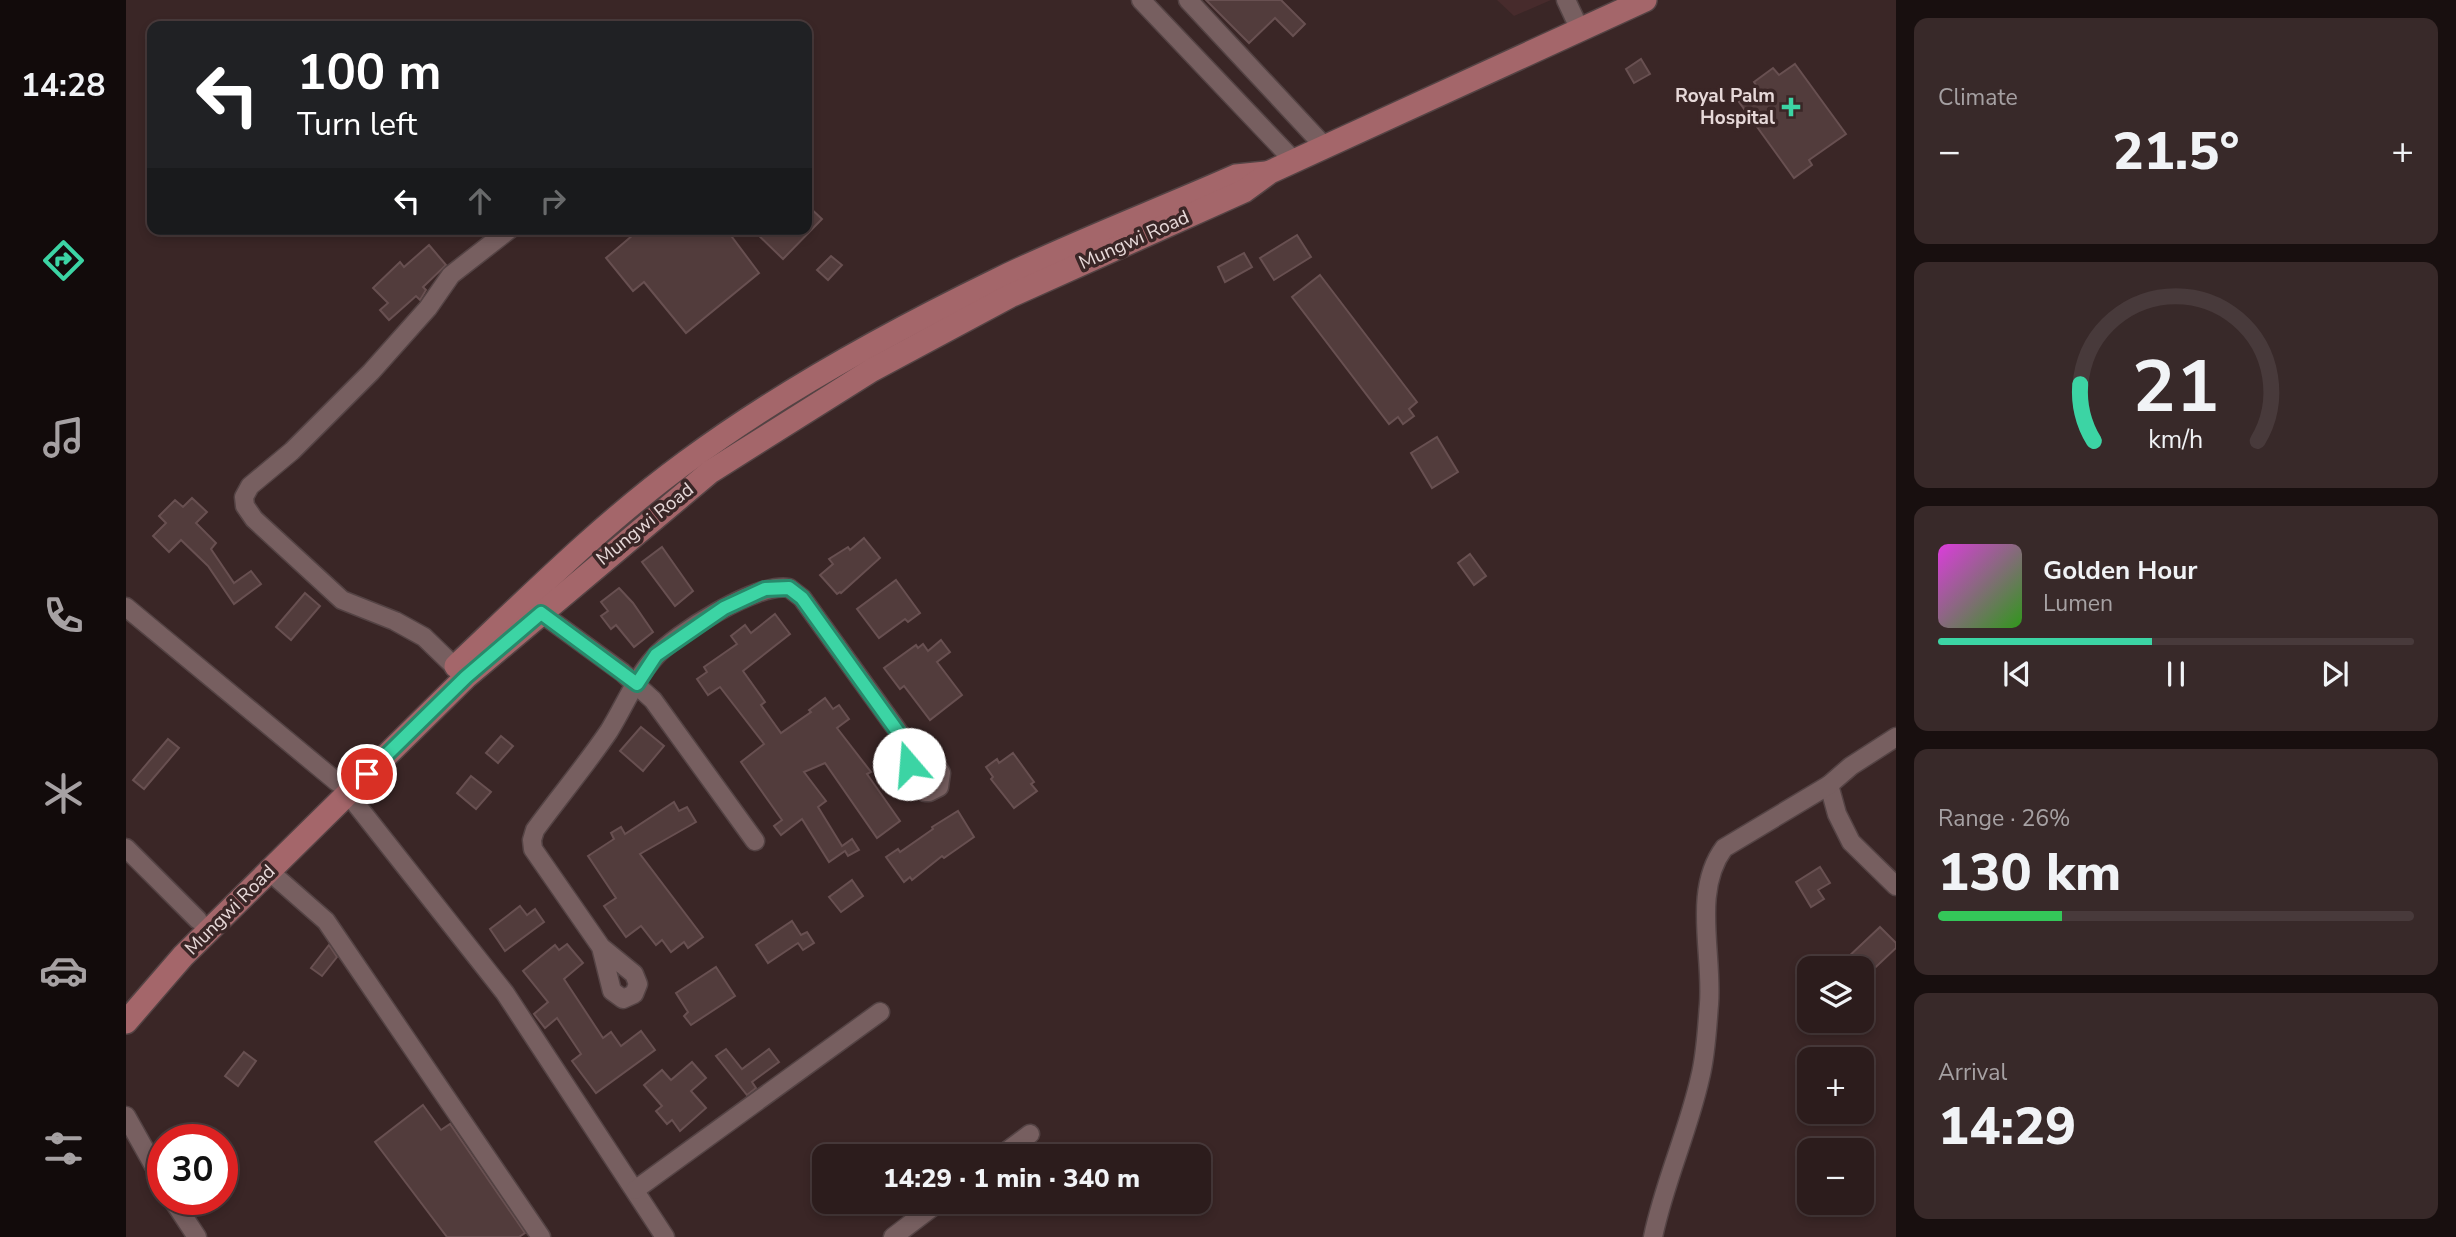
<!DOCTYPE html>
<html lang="en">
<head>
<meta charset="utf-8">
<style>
	:root { --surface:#2c1c1c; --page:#382929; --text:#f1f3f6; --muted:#a6a1a3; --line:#483a3b; --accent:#3cd4a4 }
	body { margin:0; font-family:"Nunito Sans",sans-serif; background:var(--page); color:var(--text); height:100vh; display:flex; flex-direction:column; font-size:26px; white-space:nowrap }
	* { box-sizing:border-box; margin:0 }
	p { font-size:23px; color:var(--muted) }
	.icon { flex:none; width:38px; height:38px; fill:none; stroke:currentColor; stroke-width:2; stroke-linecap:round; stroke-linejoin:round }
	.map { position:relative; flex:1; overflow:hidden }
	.panel { display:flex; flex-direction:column; gap:18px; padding:18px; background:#180f0f; width:560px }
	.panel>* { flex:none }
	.hud { position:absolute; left:21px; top:21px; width:665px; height:214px; border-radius:14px; box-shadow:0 4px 10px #0003,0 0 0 2px var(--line); background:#202124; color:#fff; overflow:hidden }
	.fabs { position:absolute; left:1671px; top:956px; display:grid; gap:14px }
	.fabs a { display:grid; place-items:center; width:77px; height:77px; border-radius:14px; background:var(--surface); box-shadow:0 4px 10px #0003,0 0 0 2px var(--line); font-size:35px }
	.speed { position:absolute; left:21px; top:1124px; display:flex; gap:14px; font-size:35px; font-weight:700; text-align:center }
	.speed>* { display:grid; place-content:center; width:91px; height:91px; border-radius:50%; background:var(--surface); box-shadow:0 4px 10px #0003,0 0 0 2px var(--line); line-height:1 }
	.speed .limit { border:10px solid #d22; background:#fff; color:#111 }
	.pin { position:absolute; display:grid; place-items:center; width:60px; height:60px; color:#fff; margin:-30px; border:4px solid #fff; border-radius:50%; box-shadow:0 2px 7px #0007 }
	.me { position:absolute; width:77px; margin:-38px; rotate:342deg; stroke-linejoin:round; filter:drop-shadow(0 0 5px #0008) }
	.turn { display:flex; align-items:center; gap:24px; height:147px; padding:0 35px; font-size:32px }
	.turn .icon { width:91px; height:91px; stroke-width:2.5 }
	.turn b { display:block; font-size:49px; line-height:60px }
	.lanes { display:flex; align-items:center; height:66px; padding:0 35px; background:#0003; justify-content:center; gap:35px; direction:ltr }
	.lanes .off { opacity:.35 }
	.big { font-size:52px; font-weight:800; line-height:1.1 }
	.panel .widget { flex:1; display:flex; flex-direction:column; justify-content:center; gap:10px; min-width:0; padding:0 24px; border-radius:14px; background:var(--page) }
	.panel .dial { align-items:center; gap:0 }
	.dial svg { height:182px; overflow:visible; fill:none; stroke:var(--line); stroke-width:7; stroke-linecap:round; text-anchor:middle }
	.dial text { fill:var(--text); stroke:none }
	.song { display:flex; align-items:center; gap:21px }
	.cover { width:84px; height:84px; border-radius:10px; background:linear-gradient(135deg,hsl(300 70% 55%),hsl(110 70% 35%)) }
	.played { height:7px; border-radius:4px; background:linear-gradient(90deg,var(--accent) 45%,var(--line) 45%) }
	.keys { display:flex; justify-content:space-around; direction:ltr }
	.heat { display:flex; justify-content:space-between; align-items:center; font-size:38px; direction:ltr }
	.charge { height:10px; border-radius:5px; background:linear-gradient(90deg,#34c759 26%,var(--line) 0) }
	.trip { position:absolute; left:686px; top:1144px; width:399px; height:70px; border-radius:14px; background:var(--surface); box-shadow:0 4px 10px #0003,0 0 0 2px var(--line); font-weight:800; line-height:70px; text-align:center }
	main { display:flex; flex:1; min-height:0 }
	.dock { display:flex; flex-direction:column; width:126px; justify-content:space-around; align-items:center; background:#120b0b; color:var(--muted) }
	.dock .icon { width:49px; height:49px }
	.dock .active { color:var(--accent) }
	.dock b { font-size:32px; color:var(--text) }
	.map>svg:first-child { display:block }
	.built { fill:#472b2c }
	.building { fill:#523c3c; stroke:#685051; stroke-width:2 }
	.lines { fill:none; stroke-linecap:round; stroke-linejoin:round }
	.minor-casing { stroke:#544344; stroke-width:21 }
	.major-casing { stroke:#544344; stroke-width:26 }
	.minor { stroke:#775f60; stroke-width:18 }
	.major { stroke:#a4666a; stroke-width:23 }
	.route-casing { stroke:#278a6b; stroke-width:18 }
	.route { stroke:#3cd4a4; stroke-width:12 }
	.poi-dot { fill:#3cd4a4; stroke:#3a2626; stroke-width:2.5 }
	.labels { text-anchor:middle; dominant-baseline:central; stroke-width:7; stroke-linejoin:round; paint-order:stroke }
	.poi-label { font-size:19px; font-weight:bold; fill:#e7d9d9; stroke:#3a2626; text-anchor:end }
	.street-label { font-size:19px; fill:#e7d9d9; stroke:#3a2626 }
</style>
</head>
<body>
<main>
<nav class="dock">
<b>14:28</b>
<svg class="icon active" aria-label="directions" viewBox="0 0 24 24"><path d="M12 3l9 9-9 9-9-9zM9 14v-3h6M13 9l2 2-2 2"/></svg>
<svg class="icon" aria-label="music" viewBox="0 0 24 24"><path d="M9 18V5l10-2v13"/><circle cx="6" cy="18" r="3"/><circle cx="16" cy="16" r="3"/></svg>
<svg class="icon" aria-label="phone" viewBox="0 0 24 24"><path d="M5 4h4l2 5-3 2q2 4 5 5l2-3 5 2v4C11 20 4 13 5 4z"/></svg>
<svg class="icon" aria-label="climate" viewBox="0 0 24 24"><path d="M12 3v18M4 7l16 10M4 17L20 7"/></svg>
<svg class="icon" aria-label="car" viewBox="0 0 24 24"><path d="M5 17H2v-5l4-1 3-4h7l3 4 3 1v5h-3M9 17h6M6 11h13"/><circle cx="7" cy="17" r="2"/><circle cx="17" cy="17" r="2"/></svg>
<svg class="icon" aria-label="filters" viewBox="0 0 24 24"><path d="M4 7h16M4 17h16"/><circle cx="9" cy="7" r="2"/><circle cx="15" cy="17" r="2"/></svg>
</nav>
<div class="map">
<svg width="1770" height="1237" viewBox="0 0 1770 1237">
	<rect width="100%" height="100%" fill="#3a2626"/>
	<polygon class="built" points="1371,0 1425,0 1388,16"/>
	<g class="building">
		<polygon points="1080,0 1155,0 1179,24 1167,36 1149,18 1123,43"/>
		<polygon points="1515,59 1524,74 1508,83 1500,69"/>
		<polygon points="1669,64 1720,134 1683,160 1686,165 1668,178 1613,102 1632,88 1628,82 1647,68 1653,75"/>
		<polygon points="681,205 696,219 657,259 626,229 681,229"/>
		<polygon points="514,229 578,229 583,235 591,229 600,229 633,273 560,333 518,282 507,291 480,258"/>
		<polygon points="1171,235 1185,257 1148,280 1134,258"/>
		<polygon points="303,245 320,265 297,287 300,290 294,300 290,296 263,320 254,310 262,303 247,288 274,262 278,267"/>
		<polygon points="1118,253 1126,267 1099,282 1092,267"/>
		<polygon points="705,256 716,265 702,280 691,270"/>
		<polygon points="1194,275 1291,402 1283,409 1288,416 1277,424 1272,417 1263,424 1166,297"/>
		<polygon points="1311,437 1332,472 1306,488 1285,453"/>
		<polygon points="66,498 81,512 70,523 90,543 85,549 108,583 125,571 135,584 108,604 82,566 55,540 43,552 27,536 40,523 33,516 49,500 57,507"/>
		<polygon points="738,538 754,558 715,593 714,592 711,594 694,575 707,564 703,559 722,547 724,550"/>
		<polygon points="536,547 567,591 549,606 516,562"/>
		<polygon points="1344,554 1360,576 1348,585 1332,563"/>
		<polygon points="770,580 794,613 782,622 779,619 753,638 731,609"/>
		<polygon points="493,588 507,603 527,632 508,647 490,625 485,629 475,616 482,611 475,602"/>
		<polygon points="179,593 194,606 165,640 150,627"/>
		<polygon points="649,614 664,634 617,671 639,702 635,705 655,733 685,712 683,710 699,698 707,709 713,705 723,719 711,728 745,772 741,774 774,821 751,838 699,763 678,772 700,801 692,807 716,846 726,839 733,850 722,856 719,851 703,862 676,819 655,835 648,826 656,820 615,762 638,744 594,687 582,695 571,679 581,672 578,667 611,644 605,636 619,625 625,633"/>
		<polygon points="815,640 824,652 811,662 836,695 804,720 778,686 774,689 758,668 790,645 792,648 797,644 802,651"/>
		<polygon points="515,727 538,746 517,771 494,751"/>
		<polygon points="375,736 387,746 372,763 360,753"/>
		<polygon points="42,739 53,748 18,789 7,780"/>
		<polygon points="887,753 908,782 905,784 911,791 888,808 865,779 867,777 860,767 871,759 873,763"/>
		<polygon points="345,776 365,792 350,809 331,793"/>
		<polygon points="548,802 553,811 561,807 570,822 514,854 577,937 562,948 558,942 545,952 536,940 530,945 515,926 500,937 478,906 490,898 462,856 488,839 485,833 495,827 499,834"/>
		<polygon points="832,811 848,837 818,858 816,856 786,880 784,877 778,882 760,857 772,849 774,852 807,829 806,827"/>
		<polygon points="1694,867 1704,883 1692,890 1698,899 1685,907 1670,882"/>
		<polygon points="726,880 737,896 715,912 703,897"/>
		<polygon points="394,906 401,915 409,909 418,922 379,951 364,929"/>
		<polygon points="666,921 675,935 681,932 688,943 677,950 672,943 642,963 630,945"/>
		<polygon points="1754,927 1770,943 1770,948 1736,980 1736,968 1728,968 1720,959"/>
		<polygon points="441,944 457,963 438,979 477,1038 485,1032 495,1046 515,1031 529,1050 470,1093 446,1061 455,1054 431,1018 419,1028 408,1014 422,1002 397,971 429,945 433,950"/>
		<polygon points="203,945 211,957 196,976 185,968"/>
		<polygon points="590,967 609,996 565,1025 558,1016 562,1012 550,993"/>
		<polygon points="600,1049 616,1069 643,1049 653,1062 626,1082 630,1088 621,1095 590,1056"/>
		<polygon points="118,1052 130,1061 112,1086 99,1076"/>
		<polygon points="566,1062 580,1078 565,1091 580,1108 554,1131 546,1120 541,1124 530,1111 536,1106 518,1085 536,1070 545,1080"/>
		<polygon points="297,1105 315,1130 324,1124 399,1233 393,1237 321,1237 249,1142"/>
	</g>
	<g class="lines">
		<g class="minor-casing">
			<g id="minor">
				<polyline points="1015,0 1168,161"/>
				<polyline points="1062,0 1199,147"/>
				<polyline points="1440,0 1454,30"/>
				<polyline points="0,607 211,782"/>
				<polyline points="415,613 496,672 527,700 629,841"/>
				<polyline points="329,667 298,637 269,621 216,600 128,519 119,506 118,497 124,486 166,451 245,372 302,308 325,275 384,229"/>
				<polyline points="1703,785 1711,814 1725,842 1770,886"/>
				<polyline points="222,794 379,993 539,1237"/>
				<polyline points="0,848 72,920"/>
				<polyline points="143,871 200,921 415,1237"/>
				<path d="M475,947L486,991L497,999L508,994L512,984L508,974L475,947L407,849L406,840L409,830C433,797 460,765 483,731C498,707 509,679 528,658C549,634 631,582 663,588L676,598L782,745L811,766L815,773L813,787L803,792H799C784,779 783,764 782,745"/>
				<polyline points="0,1116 37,1182"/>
				<polyline points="873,1157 904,1134"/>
				<polyline points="509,1190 754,1012"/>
				<polyline points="46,1199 71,1237"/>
				<polyline points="767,1237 813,1202"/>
				<path d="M1527,1237C1538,1183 1562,1132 1574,1078C1580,1055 1581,1028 1583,1004C1587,954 1566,891 1598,848L1703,785L1725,766L1770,737"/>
			</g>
		</g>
		<g class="major-casing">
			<g id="major">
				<path d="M330,666C404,596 478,522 560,462C656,391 764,332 871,280C949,242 1031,211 1110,176L1140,173"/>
				<polyline points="0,1022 57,956 340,677 584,472 746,370 884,296 1118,191 1144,172 1519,0"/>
			</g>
		</g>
		<use href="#minor" class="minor"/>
		<use href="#major" class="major"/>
	</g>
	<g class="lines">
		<g class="route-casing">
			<polyline id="route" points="241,774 340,677 415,613 511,684 530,655 598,608 639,589 663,588 676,598 782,746 783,764"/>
		</g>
		<use href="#route" class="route"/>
	</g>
	<path class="poi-dot" d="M1661.5 96.5h7v7h7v7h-7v7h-7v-7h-7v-7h7z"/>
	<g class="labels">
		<g class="poi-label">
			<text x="1649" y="96">Royal Palm<tspan x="1649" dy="22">Hospital</tspan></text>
		</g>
		<g class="street-label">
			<text transform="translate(1008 240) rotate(-24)">Mungwi Road</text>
			<text transform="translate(519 524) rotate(-39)">Mungwi Road</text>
			<text transform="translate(104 910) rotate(-45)">Mungwi Road</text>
		</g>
	</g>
</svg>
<div class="fabs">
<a><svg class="icon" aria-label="layers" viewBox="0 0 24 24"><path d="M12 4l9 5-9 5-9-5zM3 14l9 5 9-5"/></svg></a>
<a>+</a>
<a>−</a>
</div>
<div class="speed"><div class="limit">30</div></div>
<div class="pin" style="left:241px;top:774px;background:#d93025"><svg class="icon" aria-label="arrive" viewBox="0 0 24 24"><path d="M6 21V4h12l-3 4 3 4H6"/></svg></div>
<svg class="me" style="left:783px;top:764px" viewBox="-20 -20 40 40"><circle r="19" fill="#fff"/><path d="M0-13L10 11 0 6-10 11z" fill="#3cd4a4"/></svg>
<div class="trip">14:29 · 1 min · 340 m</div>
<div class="hud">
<div class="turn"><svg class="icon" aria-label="left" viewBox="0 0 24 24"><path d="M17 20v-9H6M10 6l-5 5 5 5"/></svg><div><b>100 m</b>Turn left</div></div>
<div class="lanes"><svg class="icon" aria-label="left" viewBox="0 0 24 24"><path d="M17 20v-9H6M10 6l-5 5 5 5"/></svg><svg class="icon off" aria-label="ahead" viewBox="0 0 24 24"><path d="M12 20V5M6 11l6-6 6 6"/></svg><svg class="icon off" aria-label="right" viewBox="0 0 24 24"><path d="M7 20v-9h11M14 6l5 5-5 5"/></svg></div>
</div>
</div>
<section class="panel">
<div class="widget"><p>Climate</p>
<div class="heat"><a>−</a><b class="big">21.5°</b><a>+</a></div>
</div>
<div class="widget dial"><svg viewBox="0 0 100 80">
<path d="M14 69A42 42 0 1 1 86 69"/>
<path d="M14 69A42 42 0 0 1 8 44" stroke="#3cd4a4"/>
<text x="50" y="56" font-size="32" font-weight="700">21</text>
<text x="50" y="72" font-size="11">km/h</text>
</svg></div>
<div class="widget">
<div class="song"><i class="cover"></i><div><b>Golden Hour</b><p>Lumen</p></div></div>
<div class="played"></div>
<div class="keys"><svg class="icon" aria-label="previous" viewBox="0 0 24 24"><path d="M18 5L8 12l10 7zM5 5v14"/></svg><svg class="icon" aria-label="pause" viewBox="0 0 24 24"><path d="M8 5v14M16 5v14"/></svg><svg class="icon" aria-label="next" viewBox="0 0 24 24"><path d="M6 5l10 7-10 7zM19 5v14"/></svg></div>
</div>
<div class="widget"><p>Range · 26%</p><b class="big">130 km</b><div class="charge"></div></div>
<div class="widget"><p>Arrival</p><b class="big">14:29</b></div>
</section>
</main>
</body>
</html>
